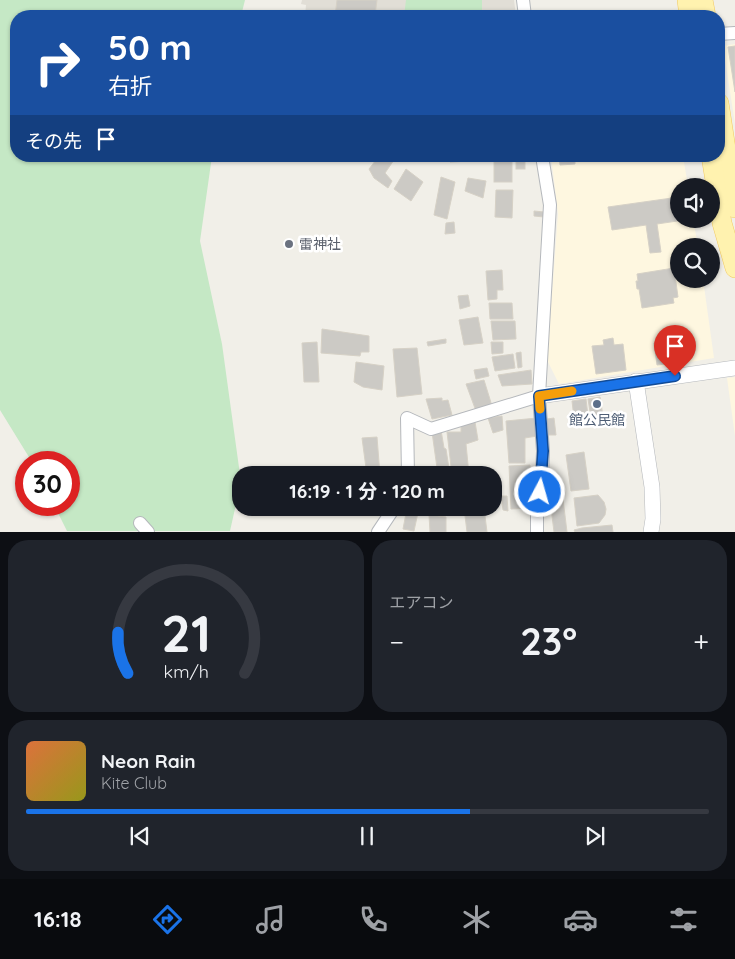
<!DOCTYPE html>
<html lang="ja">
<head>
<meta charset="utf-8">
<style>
	:root { --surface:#171b24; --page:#20242c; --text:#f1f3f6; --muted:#9ea1a6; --line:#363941; --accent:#1a73e8 }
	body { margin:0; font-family:Quicksand,"Noto Sans JP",sans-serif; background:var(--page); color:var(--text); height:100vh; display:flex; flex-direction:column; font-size:19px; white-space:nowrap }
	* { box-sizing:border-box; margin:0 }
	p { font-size:16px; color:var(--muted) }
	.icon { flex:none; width:28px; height:28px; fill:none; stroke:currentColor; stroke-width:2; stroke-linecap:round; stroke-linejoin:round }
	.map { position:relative; height:532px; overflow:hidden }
	.side { display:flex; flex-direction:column; gap:8px; padding:8px; background:#0d0f14; flex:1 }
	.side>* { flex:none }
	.top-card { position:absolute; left:10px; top:10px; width:715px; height:152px; border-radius:20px; box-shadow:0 1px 4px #0004; background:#1a4fa0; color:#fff; overflow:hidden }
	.buttons { position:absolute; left:670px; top:178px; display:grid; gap:10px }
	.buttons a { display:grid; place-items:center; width:50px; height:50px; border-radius:50%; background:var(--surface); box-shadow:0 1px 4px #0004; font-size:25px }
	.speed { position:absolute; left:15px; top:451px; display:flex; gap:10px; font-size:25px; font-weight:700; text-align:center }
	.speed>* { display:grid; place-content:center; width:65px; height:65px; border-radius:50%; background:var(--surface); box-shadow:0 1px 4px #0004; line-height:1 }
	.speed .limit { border:8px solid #d22; background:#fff; color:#111 }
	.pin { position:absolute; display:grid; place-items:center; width:42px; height:42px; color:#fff; margin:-51px -21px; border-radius:50% 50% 50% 0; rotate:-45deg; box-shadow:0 0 5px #0007 }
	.pin .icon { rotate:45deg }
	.me { position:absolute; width:55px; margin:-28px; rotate:6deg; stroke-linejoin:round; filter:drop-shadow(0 0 4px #0008) }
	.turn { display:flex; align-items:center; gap:18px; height:105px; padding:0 15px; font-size:22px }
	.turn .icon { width:65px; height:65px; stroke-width:2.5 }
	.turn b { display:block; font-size:35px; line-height:42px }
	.then { display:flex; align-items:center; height:48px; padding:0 15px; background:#0003; gap:10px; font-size:19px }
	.big { font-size:38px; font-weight:700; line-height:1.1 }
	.side .tile { flex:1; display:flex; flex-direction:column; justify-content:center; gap:8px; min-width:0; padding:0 18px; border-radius:20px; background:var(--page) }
	.side .dial { align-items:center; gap:0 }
	.dial svg { height:130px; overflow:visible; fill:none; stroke:var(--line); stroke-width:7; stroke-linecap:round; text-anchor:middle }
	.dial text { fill:var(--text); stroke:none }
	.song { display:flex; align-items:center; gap:15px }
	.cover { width:60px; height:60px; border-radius:8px; background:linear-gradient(135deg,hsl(20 70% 55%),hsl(60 70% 35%)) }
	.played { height:5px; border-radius:2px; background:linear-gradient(90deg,var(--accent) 65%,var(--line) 65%) }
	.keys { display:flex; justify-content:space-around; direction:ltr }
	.heat { display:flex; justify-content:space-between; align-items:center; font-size:28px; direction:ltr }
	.side .tiles { flex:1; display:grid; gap:8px; grid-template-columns:1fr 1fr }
	.tile:last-child { grid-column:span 2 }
	.trip { position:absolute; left:232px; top:466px; width:270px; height:50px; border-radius:20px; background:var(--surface); box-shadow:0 1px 4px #0004; font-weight:700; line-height:50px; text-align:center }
	.tab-bar { display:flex; height:80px; justify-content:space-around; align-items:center; background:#090b0e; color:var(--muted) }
	.tab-bar .icon { width:35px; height:35px }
	.tab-bar .current { color:var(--accent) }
	.tab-bar b { font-size:22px; color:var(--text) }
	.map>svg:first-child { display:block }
	.commercial { fill:#fef7e0 }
	.education { fill:#e1ded6 }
	.green { fill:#c5e8c5 }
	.building { fill:#cccac5; stroke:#d6d1c6 }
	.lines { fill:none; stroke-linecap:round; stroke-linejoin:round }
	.minor-casing { stroke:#b5b8bc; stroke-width:14 }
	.tertiary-casing { stroke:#b5b8bc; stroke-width:16 }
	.primary-casing { stroke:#f2c960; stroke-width:20 }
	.minor { stroke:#fff; stroke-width:12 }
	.tertiary { stroke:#fff; stroke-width:15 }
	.primary { stroke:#fff2af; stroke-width:19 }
	.route-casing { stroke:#114b97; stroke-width:12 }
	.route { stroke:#1a73e8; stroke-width:9 }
	.slow { stroke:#f59e0b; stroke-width:9 }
	.worship-dot { fill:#6b7280; stroke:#fff; stroke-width:2 }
	.service-dot { fill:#5c6f8a; stroke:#fff; stroke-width:2 }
	.labels { text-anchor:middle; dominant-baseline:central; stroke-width:5; stroke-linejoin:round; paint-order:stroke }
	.worship-label { font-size:14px; fill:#5b616d; stroke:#fff; text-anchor:start }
	.service-label { font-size:14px; fill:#4e5e75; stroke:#fff }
</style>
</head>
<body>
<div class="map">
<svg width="735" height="532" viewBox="0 0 735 532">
	<rect width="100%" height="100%" fill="#f1efe8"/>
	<g class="commercial">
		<polygon points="735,44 735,124 723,46"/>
		<polygon points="551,156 683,156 688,186 679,186 679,219 693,219 698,246 679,246 679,279 703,279 714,358 559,384 547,360 558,214"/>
		<polygon points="735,377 735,436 727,378"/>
	</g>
	<polygon class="education" points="302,0 514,0 516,16 305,16 306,5 301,4"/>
	<g class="green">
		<polygon points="0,0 245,0 241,16 16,16 16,156 212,156 200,241 222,344 241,482 230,531 67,531 54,505 69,505 69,462 32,462 0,410"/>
		<polygon points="406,0 482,0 482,16 404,16"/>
	</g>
	<g class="building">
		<polygon points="337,0 377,0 375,16 335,16"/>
		<polygon points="553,13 553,16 536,16 536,14"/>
		<polygon points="735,46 735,92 728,47"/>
		<polygon points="379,156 396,157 385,173 392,181 388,188 374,178 369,169"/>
		<polygon points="450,156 472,156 471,161 450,162"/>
		<polygon points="575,156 575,164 560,165 559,157"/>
		<rect x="494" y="161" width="18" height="21"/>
		<rect x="516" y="161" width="9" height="8"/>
		<polygon points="406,169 423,182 411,201 394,189"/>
		<polygon points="441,177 455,182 447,219 434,215"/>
		<polygon points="468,178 486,181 483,198 465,191"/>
		<polygon points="496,190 513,190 512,218 495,217"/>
		<polygon points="679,197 679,219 691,219 657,224 661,252 650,253 646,225 612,230 608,207"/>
		<polygon points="534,211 544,212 544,217 534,216"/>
		<polygon points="454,222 455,233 445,234 446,223"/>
		<polygon points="674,268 678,297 673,298 674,303 642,308 639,289 637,289 636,281 638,281 637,274"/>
		<polygon points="502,270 503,290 497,290 497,299 488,300 486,271"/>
		<polygon points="468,295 470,306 460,309 458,296"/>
		<polygon points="489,303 512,303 513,319 490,319"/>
		<polygon points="478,317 483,343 464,345 459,320"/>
		<polygon points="491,321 515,321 516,339 493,340"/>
		<polygon points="322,329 369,336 369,352 361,352 360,356 321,353"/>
		<polygon points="680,337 680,340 691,338 693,356 674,359 675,363 657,365 654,343 669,341 669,338"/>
		<polygon points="613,338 614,345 623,344 626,370 596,374 592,346 604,345 603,340"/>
		<polygon points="446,339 446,343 428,346 427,342"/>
		<polygon points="317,342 319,382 304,382 302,343"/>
		<polygon points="491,342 503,342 503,353 492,354"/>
		<polygon points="417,348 422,394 397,397 393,349"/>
		<polygon points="521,352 522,367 518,368 516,353"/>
		<polygon points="513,354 515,368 495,371 492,357"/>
		<polygon points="356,362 384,366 382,390 363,387 354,382"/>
		<polygon points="487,368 489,376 476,379 474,370"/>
		<polygon points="531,370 532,384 502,386 498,375"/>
		<polygon points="484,380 492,406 476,411 466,384"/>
		<polygon points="600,397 603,416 591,418 588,399"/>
		<polygon points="442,398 442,401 448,400 452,415 432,419 426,399"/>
		<polygon points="586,399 588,416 574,418 572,401"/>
		<polygon points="502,416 503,430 493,433 488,418"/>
		<polygon points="537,418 537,436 525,438 525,463 509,463 506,421"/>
		<polygon points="554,418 556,435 548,435 547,419"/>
		<polygon points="475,422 478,440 466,444 469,475 452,475 447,432 461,432 461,426"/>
		<polygon points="441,430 444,448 446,449 450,475 438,475 432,432"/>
		<polygon points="377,437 380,475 371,475 370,469 366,468 362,438"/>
		<polygon points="584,452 589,489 571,491 566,455"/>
		<polygon points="530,465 532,508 511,509 509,466"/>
		<polygon points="598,495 604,502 606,509 605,515 599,523 577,526 574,498"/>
		<polygon points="501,496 507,496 508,511 503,510"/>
		<polygon points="563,499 567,532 554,532 550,500"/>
		<polygon points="407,508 419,508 414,531 403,529"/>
		<polygon points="464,508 484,508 487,532 467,532"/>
		<polygon points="429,515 446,517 446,532 430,532"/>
		<polygon points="612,525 613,532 575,532 574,530 582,528"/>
	</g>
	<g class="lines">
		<g class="minor-casing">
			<g id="minor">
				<polyline points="523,0 525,16"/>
				<polyline points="719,34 735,33"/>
				<polyline points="408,475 407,418 431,429 539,396"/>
				<polyline points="140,523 148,532"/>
				<polyline points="378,532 394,508"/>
				<polyline points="537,532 537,508 542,475 543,451 539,396 550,205 542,156"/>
			</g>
		</g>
		<g class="tertiary-casing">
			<g id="tertiary">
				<polyline points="636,381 652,487 653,519 651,532"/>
				<polyline points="539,396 735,368"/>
			</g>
		</g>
		<g class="primary-casing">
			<g id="primary">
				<polyline points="687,0 689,16"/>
				<polyline points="703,0 706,16"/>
				<polyline points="719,103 735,208"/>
				<polyline points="711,156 722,223 735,268"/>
			</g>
		</g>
		<use href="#minor" class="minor"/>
		<use href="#tertiary" class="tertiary"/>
		<use href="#primary" class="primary"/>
	</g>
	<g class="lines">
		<g class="route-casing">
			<polyline id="route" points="540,492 543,451 539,396 675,376"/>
		</g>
		<use href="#route" class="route"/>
		<polyline class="slow" points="540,409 539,396 572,391"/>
	</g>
	<circle class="worship-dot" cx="289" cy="244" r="5"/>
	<circle class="service-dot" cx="597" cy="404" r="5"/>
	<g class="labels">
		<g class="worship-label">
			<text x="299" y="244">雷神社</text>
		</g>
		<g class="service-label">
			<text x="597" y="420">館公民館</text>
		</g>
	</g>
</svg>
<div class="buttons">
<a><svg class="icon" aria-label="sound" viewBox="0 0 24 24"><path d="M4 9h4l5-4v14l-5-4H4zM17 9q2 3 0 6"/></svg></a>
<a><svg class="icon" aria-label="search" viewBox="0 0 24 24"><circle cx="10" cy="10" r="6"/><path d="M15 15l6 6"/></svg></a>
</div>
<div class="speed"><div class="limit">30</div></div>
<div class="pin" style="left:675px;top:376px;background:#d93025"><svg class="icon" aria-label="arrive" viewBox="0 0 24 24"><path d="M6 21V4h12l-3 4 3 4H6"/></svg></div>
<svg class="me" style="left:540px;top:492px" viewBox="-20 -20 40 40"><circle r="17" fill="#1a73e8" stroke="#fff" stroke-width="3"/><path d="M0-11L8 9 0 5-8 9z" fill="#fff"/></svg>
<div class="trip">16:19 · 1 分 · 120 m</div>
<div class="top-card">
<div class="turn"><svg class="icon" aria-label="right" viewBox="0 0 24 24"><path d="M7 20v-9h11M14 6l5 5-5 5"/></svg><div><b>50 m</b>右折</div></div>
<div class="then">その先<svg class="icon" aria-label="arrive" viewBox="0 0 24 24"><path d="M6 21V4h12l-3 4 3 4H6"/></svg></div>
</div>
</div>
<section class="side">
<div class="tiles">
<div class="tile dial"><svg viewBox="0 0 100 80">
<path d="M14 69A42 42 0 1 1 86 69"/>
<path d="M14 69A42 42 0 0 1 8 44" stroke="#1a73e8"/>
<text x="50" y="56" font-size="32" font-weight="700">21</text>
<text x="50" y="72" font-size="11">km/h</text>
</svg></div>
<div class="tile"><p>エアコン</p>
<div class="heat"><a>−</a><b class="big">23°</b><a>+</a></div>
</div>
<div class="tile">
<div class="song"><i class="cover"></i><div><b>Neon Rain</b><p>Kite Club</p></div></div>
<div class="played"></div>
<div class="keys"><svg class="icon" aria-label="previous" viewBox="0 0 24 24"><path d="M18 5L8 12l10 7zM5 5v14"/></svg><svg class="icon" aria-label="pause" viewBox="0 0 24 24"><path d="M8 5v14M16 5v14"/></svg><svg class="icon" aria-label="next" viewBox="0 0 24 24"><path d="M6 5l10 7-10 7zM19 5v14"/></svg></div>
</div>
</div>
</section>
<nav class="tab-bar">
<b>16:18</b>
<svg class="icon current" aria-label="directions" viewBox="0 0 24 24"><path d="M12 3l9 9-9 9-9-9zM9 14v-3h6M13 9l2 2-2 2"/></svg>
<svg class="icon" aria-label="music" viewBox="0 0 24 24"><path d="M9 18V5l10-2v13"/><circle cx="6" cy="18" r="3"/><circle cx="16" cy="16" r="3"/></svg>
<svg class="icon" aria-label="phone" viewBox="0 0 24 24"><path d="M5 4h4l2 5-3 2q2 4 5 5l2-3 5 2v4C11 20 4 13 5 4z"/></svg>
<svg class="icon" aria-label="climate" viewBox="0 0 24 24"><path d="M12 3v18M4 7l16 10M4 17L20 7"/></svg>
<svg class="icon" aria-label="car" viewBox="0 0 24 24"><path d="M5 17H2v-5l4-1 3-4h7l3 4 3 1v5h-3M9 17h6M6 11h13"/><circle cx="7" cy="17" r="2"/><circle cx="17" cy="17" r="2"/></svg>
<svg class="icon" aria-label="filters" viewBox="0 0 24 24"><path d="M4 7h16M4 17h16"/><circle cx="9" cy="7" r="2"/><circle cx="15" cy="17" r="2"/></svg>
</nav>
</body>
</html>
